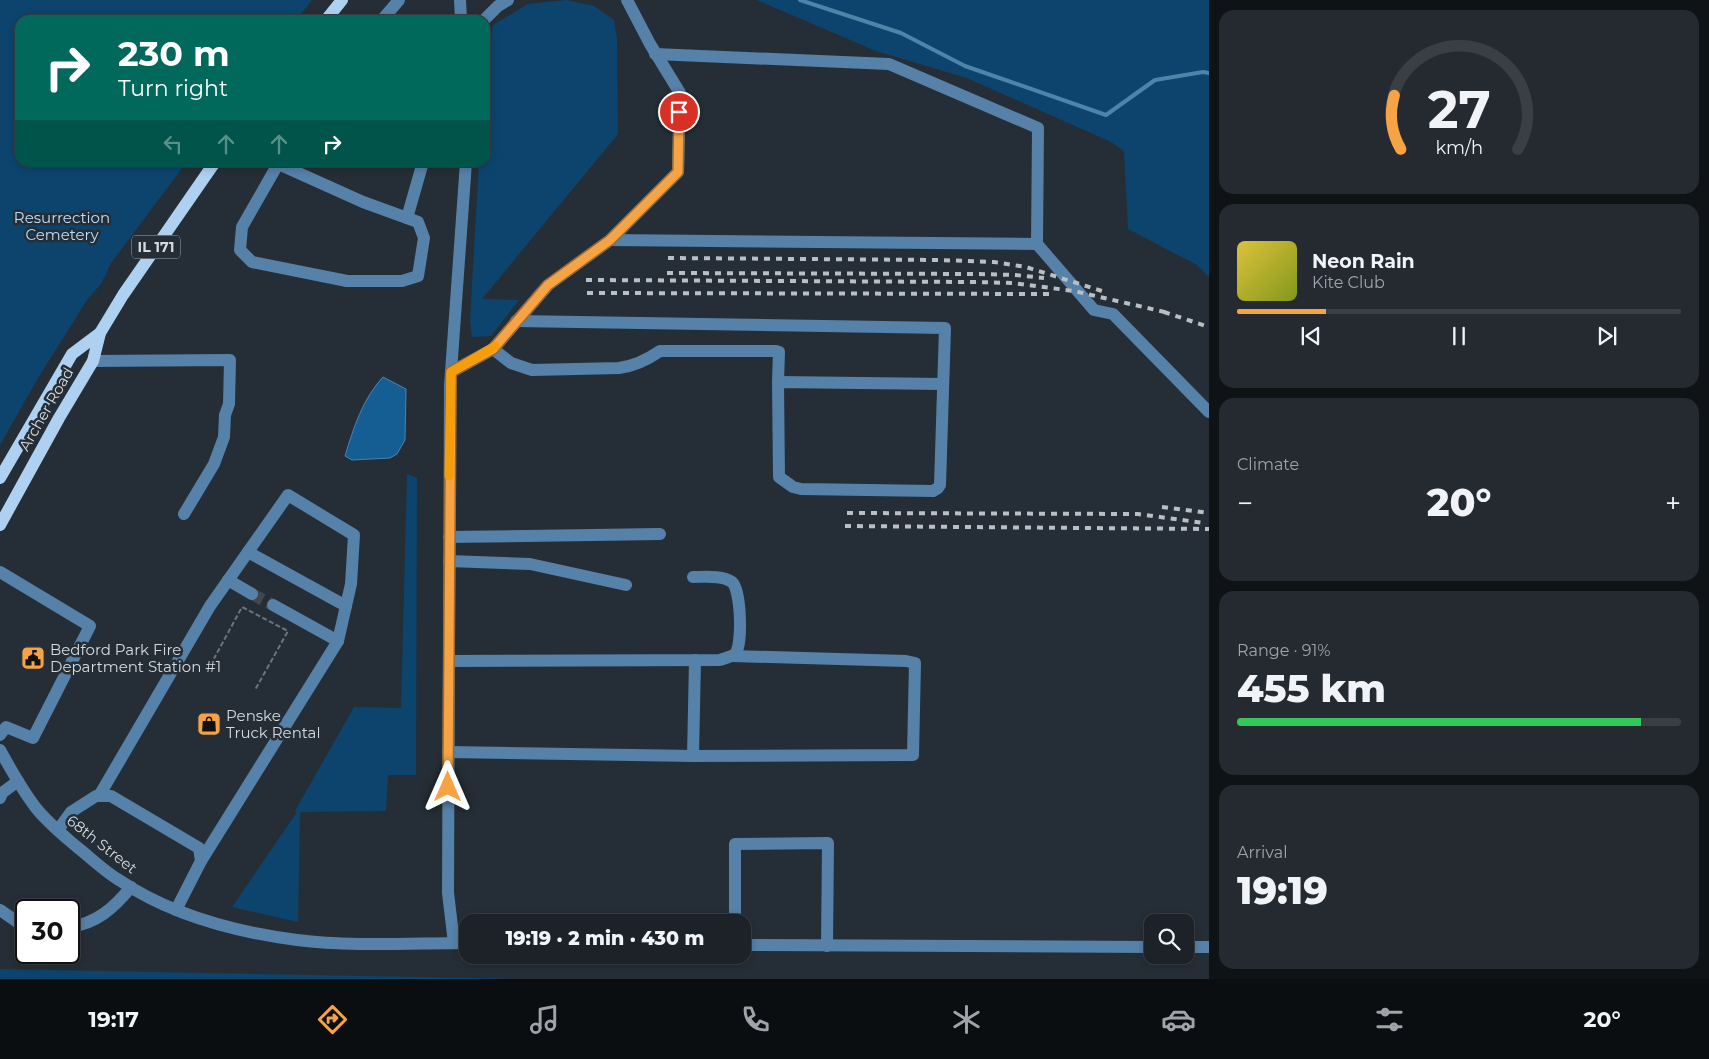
<!DOCTYPE html>
<html lang="en">
<head>
<meta charset="utf-8">
<style>
	:root { --surface:#1c2228; --page:#252a30; --text:#f1f3f6; --muted:#a0a4a8; --line:#3a3f45; --accent:#f5a345 }
	body { margin:0; font-family:Montserrat,sans-serif; background:var(--page); color:var(--text); height:100vh; display:flex; flex-direction:column; font-size:19px; white-space:nowrap }
	* { box-sizing:border-box; margin:0 }
	p { font-size:16px; color:var(--muted) }
	.icon { flex:none; width:28px; height:28px; fill:none; stroke:currentColor; stroke-width:2; stroke-linecap:round; stroke-linejoin:round }
	.map { position:relative; flex:1; overflow:hidden }
	.side { display:flex; flex-direction:column; gap:10px; padding:10px; background:#0f1316; width:500px }
	.side>* { flex:none }
	.top-card { position:absolute; left:15px; top:15px; width:475px; height:152px; border-radius:15px; box-shadow:0 2px 8px #0003,0 0 0 1px var(--line); background:#00695c; color:#fff; overflow:hidden }
	.fabs { position:absolute; left:1144px; top:914px; display:grid; gap:10px }
	.fabs a { display:grid; place-items:center; width:50px; height:50px; border-radius:10px; background:var(--surface); box-shadow:0 2px 8px #0003,0 0 0 1px var(--line); font-size:25px }
	.speed { position:absolute; left:15px; top:899px; display:flex; gap:10px; font-size:25px; font-weight:700; text-align:center }
	.speed>* { display:grid; place-content:center; width:65px; height:65px; border-radius:50%; background:var(--surface); box-shadow:0 2px 8px #0003,0 0 0 1px var(--line); line-height:1 }
	.speed .limit { border:2px solid #111; border-radius:8px; background:#fff; color:#111 }
	.pin { position:absolute; display:grid; place-items:center; width:42px; height:42px; color:#fff; margin:-21px; border:2px solid #fff; border-radius:50%; box-shadow:0 1px 5px #0007 }
	.me { position:absolute; width:55px; margin:-28px; rotate:0deg; stroke-linejoin:round; filter:drop-shadow(0 0 4px #0008) }
	.turn { display:flex; align-items:center; gap:18px; height:105px; padding:0 20px; font-size:22px }
	.turn .icon { width:65px; height:65px; stroke-width:2.5 }
	.turn b { display:block; font-size:35px; line-height:42px }
	.lanes { display:flex; align-items:center; height:48px; padding:0 20px; background:#0003; justify-content:center; gap:25px; direction:ltr }
	.lanes .off { opacity:.35 }
	.big { font-size:38px; font-weight:800; line-height:1.1 }
	.side .tile { flex:1; display:flex; flex-direction:column; justify-content:center; gap:8px; min-width:0; padding:0 18px; border-radius:15px; background:var(--page) }
	.side .dial { align-items:center; gap:0 }
	.dial svg { height:130px; overflow:visible; fill:none; stroke:var(--line); stroke-width:7; stroke-linecap:round; text-anchor:middle }
	.dial text { fill:var(--text); stroke:none }
	.song { display:flex; align-items:center; gap:15px }
	.cover { width:60px; height:60px; border-radius:8px; background:linear-gradient(135deg,hsl(50 70% 55%),hsl(70 70% 35%)) }
	.played { height:5px; border-radius:2px; background:linear-gradient(90deg,var(--accent) 20%,var(--line) 20%) }
	.keys { display:flex; justify-content:space-around; direction:ltr }
	.heat { display:flex; justify-content:space-between; align-items:center; font-size:28px; direction:ltr }
	.charge { height:8px; border-radius:4px; background:linear-gradient(90deg,#34c759 91%,var(--line) 0) }
	.trip { position:absolute; left:459px; top:914px; width:292px; height:50px; border-radius:15px; background:var(--surface); box-shadow:0 2px 8px #0003,0 0 0 1px var(--line); font-weight:800; line-height:50px; text-align:center }
	.tabs { display:flex; height:80px; justify-content:space-around; align-items:center; background:#0b0e10; color:var(--muted) }
	.tabs .icon { width:35px; height:35px }
	.tabs .on { color:var(--accent) }
	.tabs b { font-size:22px; color:var(--text) }
	main { display:flex; flex:1; min-height:0 }
	.map>svg:first-child { display:block }
	.green { fill:#0d446d }
	.water { fill:#145e93; stroke:#4e83aa }
	.lines { fill:none; stroke-linecap:round; stroke-linejoin:round }
	.stream { stroke:#4e83aa; stroke-width:4 }
	.minor-tunnel { stroke:#3f484f; stroke-width:12; stroke-dasharray:12 6; stroke-linecap:butt }
	.path { stroke:#6d757b; stroke-width:2; stroke-dasharray:5 2.5; stroke-linecap:butt }
	.minor { stroke:#5681a8; stroke-width:12 }
	.major { stroke:#afd1f1; stroke-width:12 }
	.rail { stroke:#b9bfc5; stroke-width:4; stroke-dasharray:6 6; stroke-linecap:butt }
	.route-casing { stroke:#9f6a2d; stroke-width:12 }
	.route { stroke:#f5a345; stroke-width:9 }
	.slow { stroke:#f59e0b; stroke-width:9 }
	.labels { text-anchor:middle; dominant-baseline:central; stroke-width:5; stroke-linejoin:round; paint-order:stroke }
	.shield { fill:#252e36; stroke:#a0a6ac; stroke-width:1 }
	.shield-label { font-size:14px; font-weight:bold; fill:#d4dadf }
	.park-label { font-size:15px; fill:#bcdefd; stroke:#252e36 }
	.street-label { font-size:15px; fill:#d4dadf; stroke:#252e36 }
	.poi-label { font-size:15px; fill:#d4dadf; stroke:#252e36; text-anchor:start }
</style>
</head>
<body>
<main>
<div class="map">
<svg width="1209" height="979" viewBox="0 0 1209 979">
	<rect width="100%" height="100%" fill="#252e36"/>
	<g class="green">
		<polygon points="0,0 312,0 296,20 20,20 20,162 186,163 111,263 101,284 87,300 38,378 0,445"/>
		<polygon points="567,0 594,6 614,20 617,39 618,134 482,299 519,300 491,336 472,337 470,320 479,163 485,162 485,64 493,25 528,4"/>
		<polygon points="757,0 1209,0 1209,277 1197,265 1128,229 1124,151 1111,142 967,78 876,51"/>
		<polygon points="407,474 417,478 416,775 388,775 386,811 300,812 298,922 232,907 297,812 295,811 354,707 401,708"/>
		<polygon points="0,969 518,979 0,979"/>
	</g>
	<path class="water" d="M383,377L406,389L405,440L397,454L390,458L352,460L345,456C353,429 363,398 383,377Z"/>
	<g class="lines">
		<polyline class="stream" points="800,0 901,33 965,66 1106,115 1155,80 1203,72 1209,73"/>
		<polyline class="minor-tunnel" points="252,594 273,605"/>
		<polyline class="path" points="210,666 242,607 288,631 255,690"/>
		<g class="minor">
			<polyline points="460,0 461,20"/>
			<polyline points="382,20 399,0"/>
			<polyline points="484,20 498,6 508,0"/>
			<polyline points="655,54 889,64 1038,128 1037,244 1094,310 1113,314 1209,412"/>
			<polyline points="274,162 363,202 418,222 424,238 418,276 402,281 347,281 252,262 240,250 242,227 278,164"/>
			<polyline points="407,218 423,162"/>
			<polyline points="610,240 1037,244"/>
			<polyline points="516,321 945,328 940,485 938,488 933,491 801,489 793,487 779,477 778,382 943,384"/>
			<path d="M493,349L511,363L532,370L619,368C635,366 647,360 660,351H776L779,352L778,382"/>
			<polyline points="93,361 230,360 229,404 225,415 224,437 214,464 184,514"/>
			<polyline points="451,372 493,349 548,285 610,240 678,172 680,93 650,44 627,0"/>
			<polyline points="449,537 660,534"/>
			<polyline points="248,552 346,606"/>
			<polyline points="449,561 530,564 626,585"/>
			<polyline points="0,572 90,626 33,738 6,727 0,735"/>
			<polyline points="228,580 252,594"/>
			<polyline points="273,605 338,641"/>
			<path d="M449,661L720,660C725,658 731,657 735,654C743,645 741,590 732,582C722,575 705,577 693,577"/>
			<path d="M0,750C11,770 22,790 36,808C48,823 63,835 77,847C91,858 104,871 119,880C171,915 235,932 297,940C352,947 412,943 468,943"/>
			<polyline points="448,752 693,756 695,660"/>
			<polyline points="693,756 913,755 915,663 906,661 732,656"/>
			<polyline points="99,796 210,606 288,495 354,535 351,584 338,641 201,861"/>
			<polyline points="0,798 2,793 18,781"/>
			<polyline points="58,830 71,812 96,796 111,796 199,848 201,861 176,910"/>
			<polyline points="0,910 26,928"/>
			<polyline points="735,922 735,844 828,843 827,946"/>
			<path d="M69,927C96,924 114,908 131,887"/>
			<polyline points="454,943 448,893 450,386 466,162"/>
			<polyline points="742,945 1152,947"/>
			<polyline points="1185,947 1209,947"/>
		</g>
		<g class="major">
			<polyline points="326,20 342,0"/>
			<polyline points="0,478 72,354 100,333"/>
			<polyline points="0,525 59,418 93,361 100,333 123,295 215,162"/>
		</g>
		<g class="rail">
			<polyline points="668,258 939,260 994,262 1026,267 1105,292"/>
			<polyline points="667,273 979,274 1015,275 1044,278"/>
			<polyline points="586,280 976,282 1012,283 1074,291 1169,313"/>
			<polyline points="587,293 1052,294"/>
			<polyline points="1164,312 1209,327"/>
			<polyline points="1162,507 1209,513"/>
			<polyline points="847,513 1138,514 1204,523"/>
			<polyline points="845,526 1209,529"/>
		</g>
	</g>
	<g class="lines">
		<g class="route-casing">
			<polyline id="route" points="448,787 451,372 493,349 548,285 610,240 678,172 679,112"/>
		</g>
		<use href="#route" class="route"/>
		<polyline class="slow" points="449,476 451,372 495,346"/>
	</g>
	<defs>
		<g id="civic-square" transform="scale(1.25)"><rect x="-9" y="-9" width="18" height="18" rx="4" fill="#f5a345" stroke="#252e36"/><path d="M-.6-6.5H3V-4.5H.6V-3L4-1V1h2V6H-6V1h2V-1L-.6-3ZM-1.2 2.5V6h2.4V2.5Z" fill="#111"/></g>
		<g id="shop-square" transform="scale(1.25)"><rect x="-9" y="-9" width="18" height="18" rx="4" fill="#f5a345" stroke="#252e36"/><path d="M-5-2.5h2.3a2.7 3.5 0 0 1 5.4 0H5L5.5 6h-11ZM-1.5-2.5h3a1.5 2.3 0 0 0-3 0Z" fill="#111"/></g>
	</defs>
	<g fill-rule="evenodd">
		<use href="#civic-square" x="33" y="658"/>
		<use href="#shop-square" x="209" y="724"/>
	</g>
	<g class="labels">
		<rect class="shield" x="132" y="235.5" width="48" height="23" rx="4"/>
		<g class="shield-label">
			<text x="156" y="247">IL 171</text>
		</g>
		<g class="park-label">
			<text x="62" y="217">Resurrection<tspan x="62" dy="17">Cemetery</tspan></text>
		</g>
		<g class="street-label">
			<text transform="translate(46 409) rotate(-60)">Archer Road</text>
			<text transform="translate(102 844) rotate(38)">68th Street</text>
		</g>
		<g class="poi-label">
			<text x="50" y="649">Bedford Park Fire<tspan x="50" dy="17">Department Station #1</tspan></text>
			<text x="226" y="715">Penske<tspan x="226" dy="17">Truck Rental</tspan></text>
		</g>
	</g>
</svg>
<div class="fabs">
<a><svg class="icon" aria-label="search" viewBox="0 0 24 24"><circle cx="10" cy="10" r="6"/><path d="M15 15l6 6"/></svg></a>
</div>
<div class="speed"><div class="limit">30</div></div>
<div class="pin" style="left:679px;top:112px;background:#d93025"><svg class="icon" aria-label="arrive" viewBox="0 0 24 24"><path d="M6 21V4h12l-3 4 3 4H6"/></svg></div>
<svg class="me" style="left:448px;top:787px" viewBox="-20 -20 40 40"><path d="M0-17L14 15 0 8-14 15z" fill="#f5a345" stroke="#fff" stroke-width="4"/></svg>
<div class="trip">19:19 · 2 min · 430 m</div>
<div class="top-card">
<div class="turn"><svg class="icon" aria-label="right" viewBox="0 0 24 24"><path d="M7 20v-9h11M14 6l5 5-5 5"/></svg><div><b>230 m</b>Turn right</div></div>
<div class="lanes"><svg class="icon off" aria-label="left" viewBox="0 0 24 24"><path d="M17 20v-9H6M10 6l-5 5 5 5"/></svg><svg class="icon off" aria-label="ahead" viewBox="0 0 24 24"><path d="M12 20V5M6 11l6-6 6 6"/></svg><svg class="icon off" aria-label="ahead" viewBox="0 0 24 24"><path d="M12 20V5M6 11l6-6 6 6"/></svg><svg class="icon" aria-label="right" viewBox="0 0 24 24"><path d="M7 20v-9h11M14 6l5 5-5 5"/></svg></div>
</div>
</div>
<section class="side">
<div class="tile dial"><svg viewBox="0 0 100 80">
<path d="M14 69A42 42 0 1 1 86 69"/>
<path d="M14 69A42 42 0 0 1 10 36" stroke="#f5a345"/>
<text x="50" y="56" font-size="32" font-weight="700">27</text>
<text x="50" y="72" font-size="11">km/h</text>
</svg></div>
<div class="tile">
<div class="song"><i class="cover"></i><div><b>Neon Rain</b><p>Kite Club</p></div></div>
<div class="played"></div>
<div class="keys"><svg class="icon" aria-label="previous" viewBox="0 0 24 24"><path d="M18 5L8 12l10 7zM5 5v14"/></svg><svg class="icon" aria-label="pause" viewBox="0 0 24 24"><path d="M8 5v14M16 5v14"/></svg><svg class="icon" aria-label="next" viewBox="0 0 24 24"><path d="M6 5l10 7-10 7zM19 5v14"/></svg></div>
</div>
<div class="tile"><p>Climate</p>
<div class="heat"><a>−</a><b class="big">20°</b><a>+</a></div>
</div>
<div class="tile"><p>Range · 91%</p><b class="big">455 km</b><div class="charge"></div></div>
<div class="tile"><p>Arrival</p><b class="big">19:19</b></div>
</section>
</main>
<nav class="tabs">
<b>19:17</b>
<svg class="icon on" aria-label="directions" viewBox="0 0 24 24"><path d="M12 3l9 9-9 9-9-9zM9 14v-3h6M13 9l2 2-2 2"/></svg>
<svg class="icon" aria-label="music" viewBox="0 0 24 24"><path d="M9 18V5l10-2v13"/><circle cx="6" cy="18" r="3"/><circle cx="16" cy="16" r="3"/></svg>
<svg class="icon" aria-label="phone" viewBox="0 0 24 24"><path d="M5 4h4l2 5-3 2q2 4 5 5l2-3 5 2v4C11 20 4 13 5 4z"/></svg>
<svg class="icon" aria-label="climate" viewBox="0 0 24 24"><path d="M12 3v18M4 7l16 10M4 17L20 7"/></svg>
<svg class="icon" aria-label="car" viewBox="0 0 24 24"><path d="M5 17H2v-5l4-1 3-4h7l3 4 3 1v5h-3M9 17h6M6 11h13"/><circle cx="7" cy="17" r="2"/><circle cx="17" cy="17" r="2"/></svg>
<svg class="icon" aria-label="filters" viewBox="0 0 24 24"><path d="M4 7h16M4 17h16"/><circle cx="9" cy="7" r="2"/><circle cx="15" cy="17" r="2"/></svg>
<b>20°</b>
</nav>
</body>
</html>
